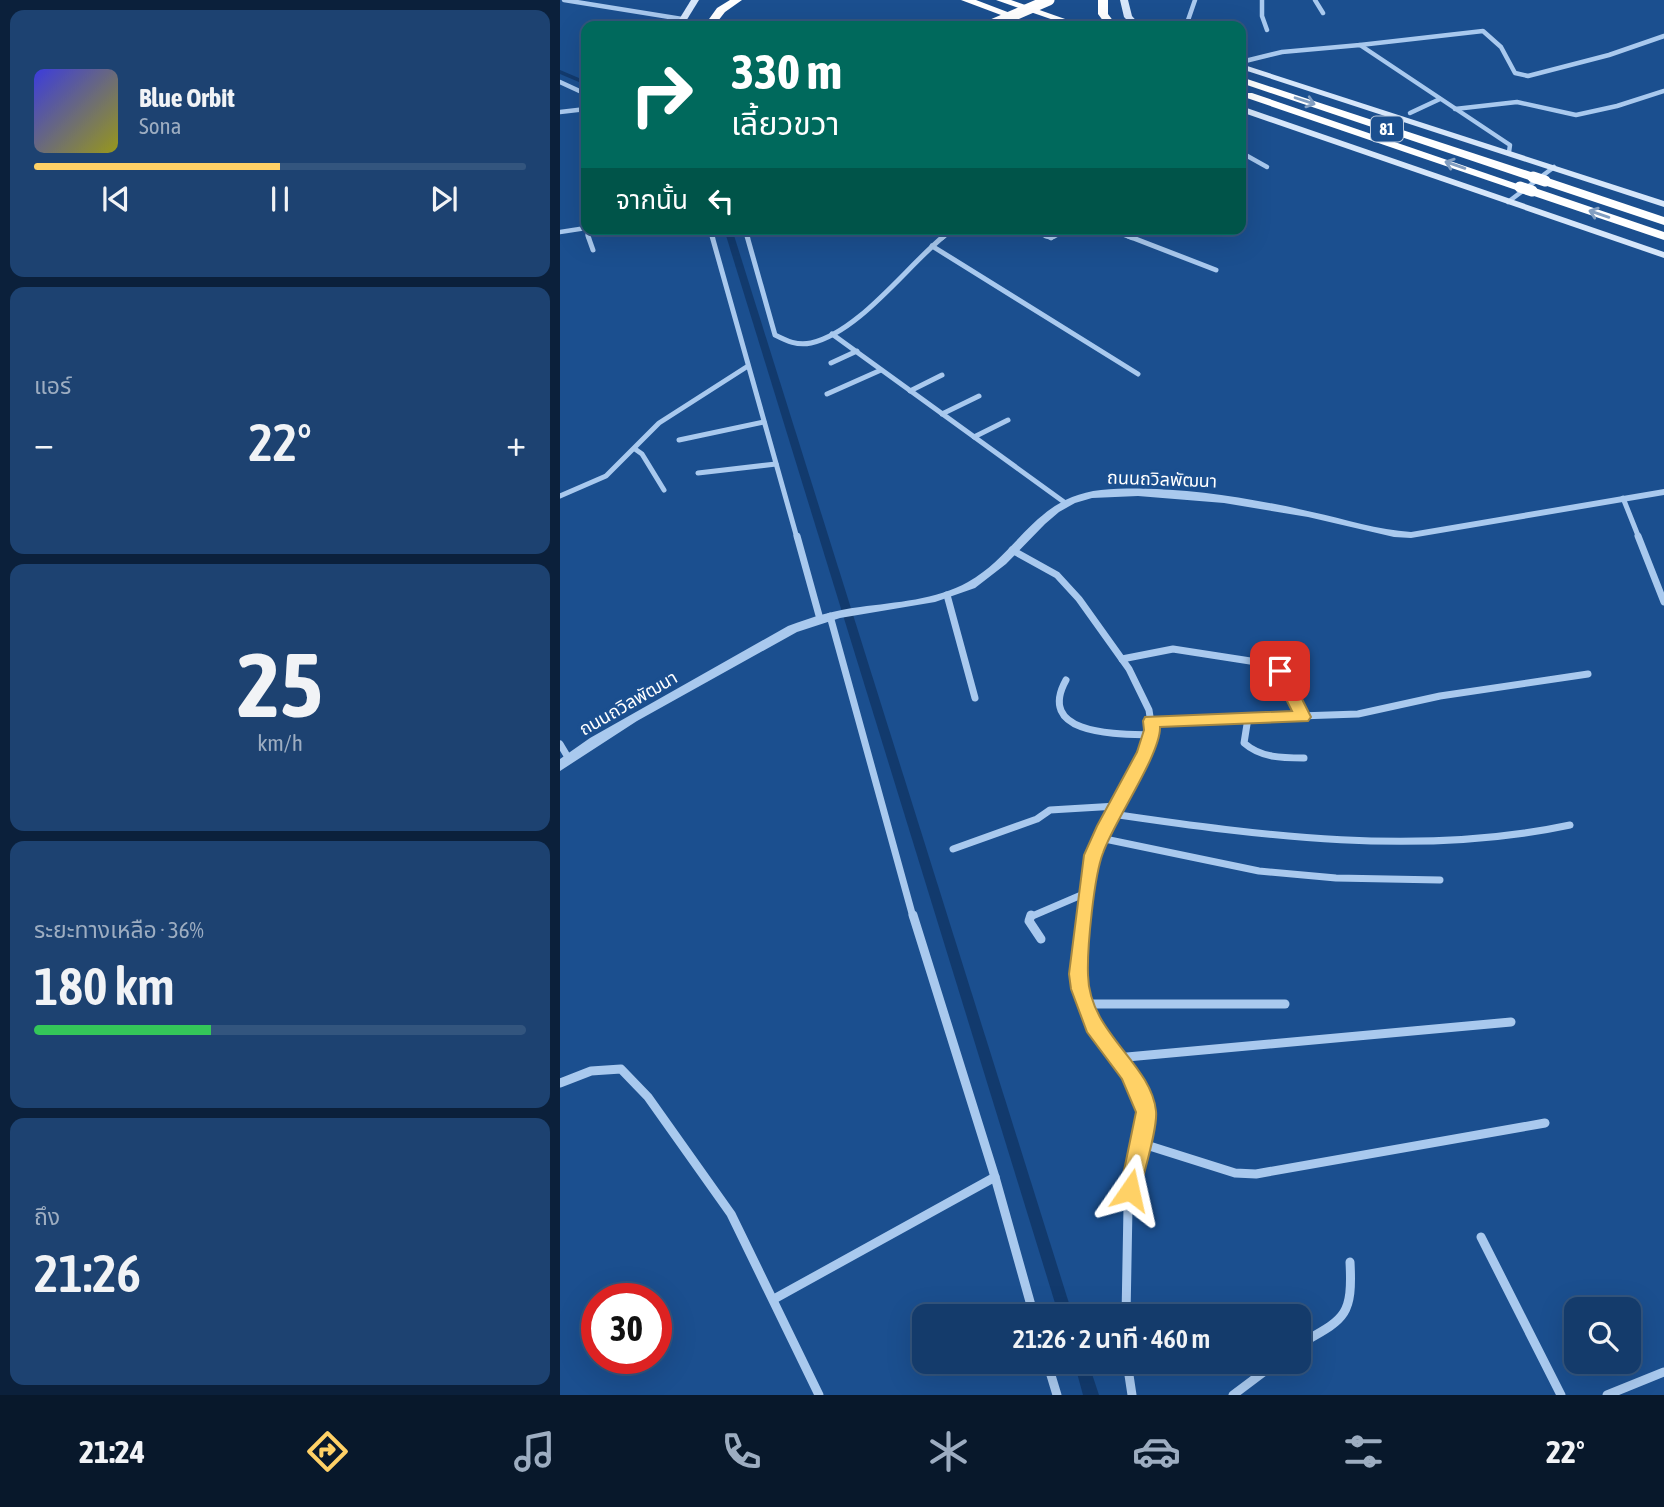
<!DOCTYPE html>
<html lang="th">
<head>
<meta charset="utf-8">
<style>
	:root { --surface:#143b6b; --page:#1d4271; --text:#f1f3f6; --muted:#9dadc1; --line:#33557e; --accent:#ffd166 }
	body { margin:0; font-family:"Asap Condensed","Noto Sans Thai",sans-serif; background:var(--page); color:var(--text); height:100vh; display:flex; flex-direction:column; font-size:26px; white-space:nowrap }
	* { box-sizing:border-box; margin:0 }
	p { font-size:23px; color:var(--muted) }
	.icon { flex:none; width:38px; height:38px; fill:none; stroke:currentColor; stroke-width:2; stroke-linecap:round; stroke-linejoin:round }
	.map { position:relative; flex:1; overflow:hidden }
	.side { display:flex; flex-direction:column; gap:10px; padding:10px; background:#0b203b; width:560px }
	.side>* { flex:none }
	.top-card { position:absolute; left:21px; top:21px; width:665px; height:214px; border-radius:14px; box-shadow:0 7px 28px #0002,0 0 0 2px var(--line); background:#00695c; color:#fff; overflow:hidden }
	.fabs { position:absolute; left:1004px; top:1297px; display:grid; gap:14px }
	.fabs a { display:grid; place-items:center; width:77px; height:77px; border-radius:14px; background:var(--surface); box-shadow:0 7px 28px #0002,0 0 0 2px var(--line); font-size:35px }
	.speed { position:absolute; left:21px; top:1283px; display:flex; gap:14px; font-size:35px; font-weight:700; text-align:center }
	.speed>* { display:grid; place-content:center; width:91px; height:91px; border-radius:50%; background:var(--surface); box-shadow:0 7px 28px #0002,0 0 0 2px var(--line); line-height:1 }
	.speed .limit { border:10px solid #d22; background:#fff; color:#111 }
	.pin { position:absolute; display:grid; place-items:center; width:60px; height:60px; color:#fff; margin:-30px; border-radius:14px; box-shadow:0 4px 10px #0006 }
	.me { position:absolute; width:77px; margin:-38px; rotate:11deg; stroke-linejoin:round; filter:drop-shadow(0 0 5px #0008) }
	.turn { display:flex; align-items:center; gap:24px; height:147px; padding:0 35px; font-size:32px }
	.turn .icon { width:91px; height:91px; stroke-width:2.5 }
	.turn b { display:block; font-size:49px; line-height:60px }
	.then { display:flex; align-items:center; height:66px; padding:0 35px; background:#0003; gap:14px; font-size:26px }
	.big { font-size:52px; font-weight:600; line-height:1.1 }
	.side .card { flex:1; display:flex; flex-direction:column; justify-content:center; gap:10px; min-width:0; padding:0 24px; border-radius:14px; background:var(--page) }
	.side .dial { align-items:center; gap:0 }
	.dial b { font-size:91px; line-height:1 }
	.song { display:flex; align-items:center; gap:21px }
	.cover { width:84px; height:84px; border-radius:10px; background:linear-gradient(135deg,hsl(240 70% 55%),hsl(60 70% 35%)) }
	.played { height:7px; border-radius:4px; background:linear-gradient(90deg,var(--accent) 50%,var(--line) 50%) }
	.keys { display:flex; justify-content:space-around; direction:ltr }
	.heat { display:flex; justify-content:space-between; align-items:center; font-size:38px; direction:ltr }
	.charge { height:10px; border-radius:5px; background:linear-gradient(90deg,#34c759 36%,var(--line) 0) }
	.trip { position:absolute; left:352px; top:1304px; width:399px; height:70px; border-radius:14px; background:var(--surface); box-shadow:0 7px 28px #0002,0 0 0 2px var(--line); font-weight:600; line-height:70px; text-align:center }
	.menu { display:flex; height:112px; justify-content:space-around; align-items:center; background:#08182b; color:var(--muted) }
	.menu .icon { width:49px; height:49px }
	.menu .on { color:var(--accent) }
	.menu b { font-size:32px; color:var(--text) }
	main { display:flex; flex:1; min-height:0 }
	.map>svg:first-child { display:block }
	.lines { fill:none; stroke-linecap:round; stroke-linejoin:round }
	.canal { fill:#123a6d; fill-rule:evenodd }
	.minor-far3 { stroke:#a9c9ee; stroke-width:4.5 }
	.minor-far2 { stroke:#a9c9ee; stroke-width:5 }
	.minor-far1 { stroke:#a9c9ee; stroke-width:7 }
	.minor { stroke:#a9c9ee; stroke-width:9 }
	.tertiary { fill:#a9c9ee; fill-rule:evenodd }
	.secondary { fill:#d6e6fa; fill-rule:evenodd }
	.motorway { fill:#fff; fill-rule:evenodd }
	.motorway-bridge { stroke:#fff; stroke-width:11 }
	.oneway { stroke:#829ec1 }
	.route { fill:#ffd166; stroke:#a68842; stroke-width:2 }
	.labels { text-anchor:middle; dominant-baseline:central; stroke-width:7; stroke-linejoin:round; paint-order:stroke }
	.shield { fill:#1b4f8f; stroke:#bbcadd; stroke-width:2 }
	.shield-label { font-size:16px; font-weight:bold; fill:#fff }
	.street-label { font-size:18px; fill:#fff; stroke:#1b4f8f }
</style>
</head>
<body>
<main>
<section class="side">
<div class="card">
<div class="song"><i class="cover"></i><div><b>Blue Orbit</b><p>Sona</p></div></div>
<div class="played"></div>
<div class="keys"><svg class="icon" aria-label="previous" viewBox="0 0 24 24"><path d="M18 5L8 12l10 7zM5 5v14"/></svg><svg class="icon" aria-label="pause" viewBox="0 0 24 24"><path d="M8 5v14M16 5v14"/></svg><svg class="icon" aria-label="next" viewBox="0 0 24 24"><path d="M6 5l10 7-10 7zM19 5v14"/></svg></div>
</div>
<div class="card"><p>แอร์</p>
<div class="heat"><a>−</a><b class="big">22°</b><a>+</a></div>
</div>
<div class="card dial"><b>25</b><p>km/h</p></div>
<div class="card"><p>ระยะทางเหลือ · 36%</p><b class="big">180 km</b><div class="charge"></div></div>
<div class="card"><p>ถึง</p><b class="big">21:26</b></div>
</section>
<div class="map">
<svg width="1104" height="1395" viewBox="0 0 1104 1395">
	<rect width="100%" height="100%" fill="#1b4f8f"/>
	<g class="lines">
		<g class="canal">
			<polygon points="0,70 26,81 26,85 0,74"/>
			<polygon points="164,229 172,229 513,1316 499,1316"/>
			<polygon points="514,1362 528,1362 539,1395 523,1395"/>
		</g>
		<g class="minor-far3">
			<polyline points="4,0 122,19"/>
			<polyline points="702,0 702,16 707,30"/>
			<polyline points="755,0 763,13"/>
			<polyline points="626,26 635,0"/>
			<polyline points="800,45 923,31 941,47 955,73 968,76 1049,55 1104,36"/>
			<polyline points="681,62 722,52 800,45 950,145 949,152"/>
			<polyline points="0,82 26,94"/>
			<polyline points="895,109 957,102 1016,115 1057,106 1104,91"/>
			<polyline points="0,112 26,109"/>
			<polyline points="850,113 880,99"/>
			<polyline points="682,153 707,167"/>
			<polyline points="948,202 994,167"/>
			<polyline points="26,229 29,238"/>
			<polyline points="150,229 153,238"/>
			<polyline points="185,229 188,238"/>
			<polyline points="468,229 491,238"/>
			<polyline points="549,229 572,238"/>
			<polyline points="0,232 26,228"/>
			<polyline points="382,238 393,229"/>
			<polyline points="491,238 508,229"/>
		</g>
		<g class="minor-far2">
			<polyline points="28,236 33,250"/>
			<polyline points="152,236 237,538"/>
			<path d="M187,236L215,335C227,341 237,346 251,343C299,332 346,267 384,236"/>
			<polyline points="486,236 494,236"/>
			<polyline points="568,236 656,270"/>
			<polyline points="372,246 578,374"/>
			<polyline points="272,334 504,502"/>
			<polyline points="271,363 297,351"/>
			<polyline points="350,391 382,375"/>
			<polyline points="267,394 321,370"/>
			<polyline points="382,414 419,396"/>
			<polyline points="414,437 448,420"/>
			<polyline points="119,440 204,422"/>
			<polyline points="75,449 82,454 104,490"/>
			<polyline points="138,473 216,464"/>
			<polyline points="0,496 46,476 99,423 188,366"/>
			<polyline points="1063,498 1079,538"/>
		</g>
		<g class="minor-far1">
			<polyline points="237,536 260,619"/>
			<polyline points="1078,536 1104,602"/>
			<polyline points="452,550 497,575 519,599 569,669 589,710 592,730 573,779 545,826 533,855 525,917"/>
			<polyline points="387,595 415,698"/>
			<polyline points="270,616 353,917"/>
			<polyline points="562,659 613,649 716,665 743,717"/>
			<path d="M506,680C475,736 560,734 591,735"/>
			<path d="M688,718L684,743C701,758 722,758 744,758"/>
			<polyline points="591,721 798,714 880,696 1028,674"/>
			<polyline points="0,744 9,759"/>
			<path d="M552,814C702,836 860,857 1010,825"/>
			<polyline points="540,838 699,871 776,878 880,880"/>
			<polyline points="393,849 477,819 490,810 557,806"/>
			<polyline points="470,917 526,893"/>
		</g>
		<g class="minor">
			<polyline points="353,915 435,1177 474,1316"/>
			<polyline points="471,915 469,921 481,939"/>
			<polyline points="525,915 518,974 524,1004 536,1032 569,1073 586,1112 568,1207 566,1316"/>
			<polyline points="524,1004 725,1004"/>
			<polyline points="556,1058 951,1022"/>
			<polyline points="0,1083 31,1071 61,1069 88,1097 171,1214 259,1395"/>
			<polyline points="580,1143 675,1173 696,1174 985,1123"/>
			<polyline points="921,1237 1001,1395"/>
			<polyline points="214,1299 435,1177"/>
			<path d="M738,1345C784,1319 793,1318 790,1262"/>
			<polyline points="487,1362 497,1395"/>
			<polyline points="567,1362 572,1395"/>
			<polyline points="673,1395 717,1362"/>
			<polyline points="1047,1395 1104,1372"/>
		</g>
		<path class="tertiary" d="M1104,489V495L851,538L834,537L748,517L664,503L578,496L532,498L515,503L499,512L485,524L446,564L415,588L375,602L280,618L237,632L77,721L0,771V759L30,738L228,626C252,617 275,610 300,607C336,602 376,600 408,582C459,553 475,497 541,490C607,484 687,497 752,512C785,519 818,530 851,532Z"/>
		<g class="secondary">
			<polygon points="131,0 139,0 123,26 115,26"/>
			<polygon points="560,0 568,0 572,16 581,26 573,26 564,17"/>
			<polygon points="681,64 1104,201 1104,207 681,69"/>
			<polygon points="681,106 1104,252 1104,258 681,112"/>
		</g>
		<g class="motorway">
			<polygon points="170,0 182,0 165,12 154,26 144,26 157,8"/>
			<polygon points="401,0 416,0 458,16 449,18"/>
			<polygon points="436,0 451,0 525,26 511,26"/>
			<polygon points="538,0 548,0 548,14 557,26 547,26 538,14"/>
			<polygon points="681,77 977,174 979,177 969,180 681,83"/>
			<polygon points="684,93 692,93 966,187 956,190 684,97"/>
			<polygon points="985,177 1104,217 1104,225 981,184 979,181"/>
			<polygon points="972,187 1104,232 1104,240 968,194 968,188"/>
		</g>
		<g class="motorway-bridge">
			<polyline points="429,26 489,0"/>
			<polyline points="973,177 985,181"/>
			<polyline points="960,187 972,191"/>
		</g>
	</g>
	<defs><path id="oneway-shaft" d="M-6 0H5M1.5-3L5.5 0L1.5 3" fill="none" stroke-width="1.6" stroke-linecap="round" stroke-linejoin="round" transform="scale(1.75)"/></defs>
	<g class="oneway">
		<use href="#oneway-shaft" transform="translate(745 101) rotate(18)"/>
		<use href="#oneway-shaft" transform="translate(895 165) rotate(-161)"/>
		<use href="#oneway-shaft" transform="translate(1039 214) rotate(-161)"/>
	</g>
	<path class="route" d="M720,666L728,671L751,717L748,721L600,727C601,754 554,821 543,853C534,876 527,948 528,975C529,1033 591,1063 596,1111C598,1128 584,1171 580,1190L577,1197L570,1199L563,1197L560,1190L576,1112L562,1079L527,1032L511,989L509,974L524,855L537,826L577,752L584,730L583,721L585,717L732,711L712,671Z"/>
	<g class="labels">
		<rect class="shield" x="811" y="116.5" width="32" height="25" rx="5"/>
		<g class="shield-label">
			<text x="827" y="129">81</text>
		</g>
		<g class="street-label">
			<text transform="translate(602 479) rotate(2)">ถนนถวิลพัฒนา</text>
			<text transform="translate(68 703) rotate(-30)">ถนนถวิลพัฒนา</text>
		</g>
	</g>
</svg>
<div class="fabs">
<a><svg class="icon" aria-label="search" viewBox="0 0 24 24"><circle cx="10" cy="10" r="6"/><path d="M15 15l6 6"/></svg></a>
</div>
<div class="speed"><div class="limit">30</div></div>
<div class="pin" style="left:720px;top:671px;background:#d93025"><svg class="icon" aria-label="arrive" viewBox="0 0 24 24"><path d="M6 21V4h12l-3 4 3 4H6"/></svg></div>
<svg class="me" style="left:570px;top:1190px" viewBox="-20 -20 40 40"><path d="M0-17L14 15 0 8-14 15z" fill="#ffd166" stroke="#fff" stroke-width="4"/></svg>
<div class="trip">21:26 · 2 นาที · 460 m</div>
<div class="top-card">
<div class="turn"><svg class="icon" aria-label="right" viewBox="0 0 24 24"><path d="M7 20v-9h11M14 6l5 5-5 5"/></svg><div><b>330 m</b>เลี้ยวขวา</div></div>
<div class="then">จากนั้น<svg class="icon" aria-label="left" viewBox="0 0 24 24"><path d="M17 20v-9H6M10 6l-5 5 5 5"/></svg></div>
</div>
</div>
</main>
<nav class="menu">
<b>21:24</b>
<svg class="icon on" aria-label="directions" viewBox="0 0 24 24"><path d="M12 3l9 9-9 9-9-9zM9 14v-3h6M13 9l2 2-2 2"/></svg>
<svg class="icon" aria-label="music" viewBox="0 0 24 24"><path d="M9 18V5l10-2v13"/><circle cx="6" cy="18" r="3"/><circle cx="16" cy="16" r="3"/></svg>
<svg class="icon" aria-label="phone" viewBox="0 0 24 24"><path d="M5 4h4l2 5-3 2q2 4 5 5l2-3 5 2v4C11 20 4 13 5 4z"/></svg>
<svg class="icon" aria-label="climate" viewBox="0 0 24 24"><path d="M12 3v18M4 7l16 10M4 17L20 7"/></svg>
<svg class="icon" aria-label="car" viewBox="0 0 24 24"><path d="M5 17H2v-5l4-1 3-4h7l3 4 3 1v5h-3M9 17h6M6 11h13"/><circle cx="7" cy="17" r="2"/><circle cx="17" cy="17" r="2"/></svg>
<svg class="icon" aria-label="filters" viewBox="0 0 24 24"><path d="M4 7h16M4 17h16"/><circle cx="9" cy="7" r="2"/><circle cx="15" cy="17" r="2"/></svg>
<b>22°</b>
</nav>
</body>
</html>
